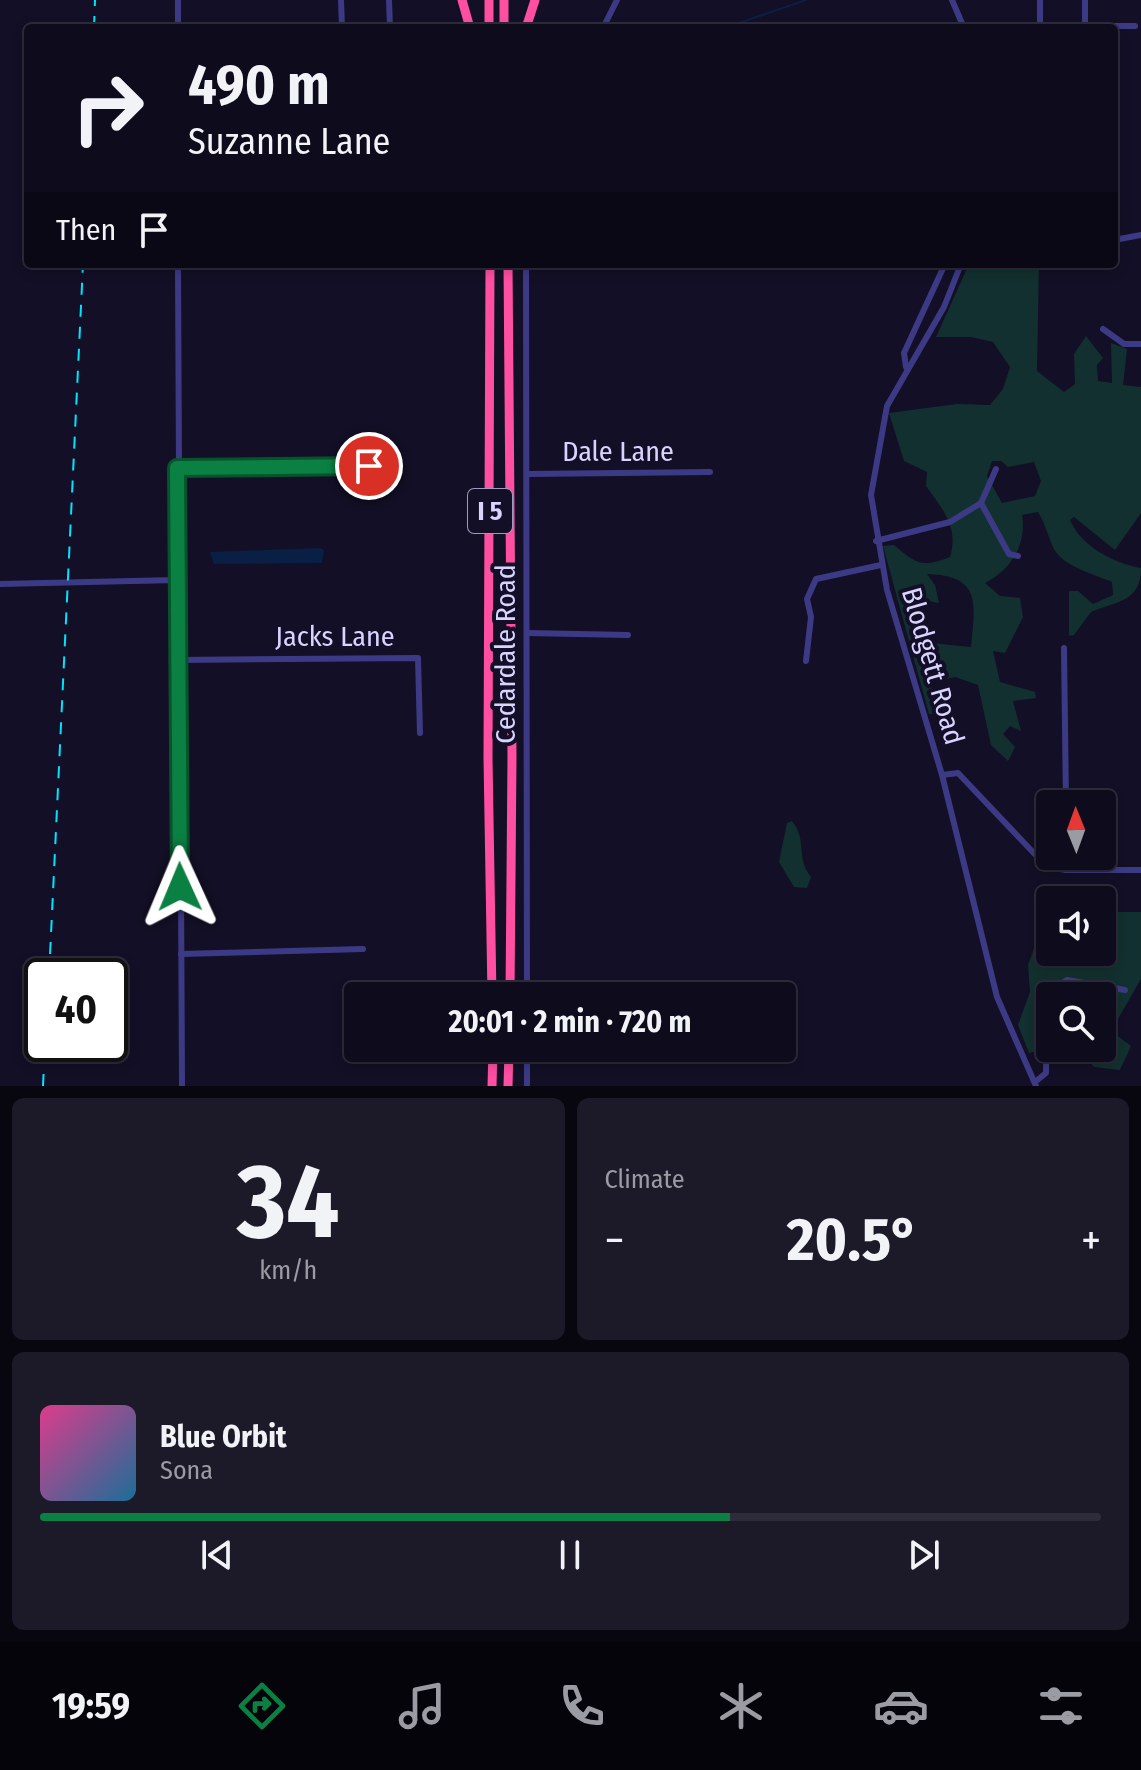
<!DOCTYPE html>
<html lang="en">
<head>
<meta charset="utf-8">
<style>
	:root { --surface:#0e0b1c; --page:#1c1929; --text:#f1f3f6; --muted:#9b9ba3; --line:#2e2b3b; --accent:#0b8043 }
	body { margin:0; font-family:"Fira Sans Condensed",sans-serif; background:var(--page); color:var(--text); height:100vh; display:flex; flex-direction:column; font-size:30px; white-space:nowrap }
	* { box-sizing:border-box; margin:0 }
	p { font-size:26px; color:var(--muted) }
	.icon { flex:none; width:44px; height:44px; fill:none; stroke:currentColor; stroke-width:2; stroke-linecap:round; stroke-linejoin:round }
	.map { position:relative; height:1086px; overflow:hidden }
	.details { display:flex; flex-direction:column; gap:12px; padding:12px; background:#08060f; flex:1 }
	.details>* { flex:none }
	.hud { position:absolute; left:24px; top:24px; width:1094px; height:244px; border-radius:8px; box-shadow:0 4px 12px #0003,0 0 0 2px var(--line); background:#0e0b1c; color:var(--text); overflow:hidden }
	.needle { width:52px; rotate:359deg }
	.fabs { position:absolute; left:1036px; top:790px; display:grid; gap:16px }
	.fabs a { display:grid; place-items:center; width:80px; height:80px; border-radius:8px; background:var(--surface); box-shadow:0 4px 12px #0003,0 0 0 2px var(--line); font-size:40px }
	.speed { position:absolute; left:24px; top:958px; display:flex; gap:16px; font-size:40px; font-weight:700; text-align:center }
	.speed>* { display:grid; place-content:center; width:104px; height:104px; border-radius:50%; background:var(--surface); box-shadow:0 4px 12px #0003,0 0 0 2px var(--line); line-height:1 }
	.speed .limit { border:4px solid #111; border-radius:12px; background:#fff; color:#111 }
	.pin { position:absolute; display:grid; place-items:center; width:68px; height:68px; color:#fff; margin:-34px; border:4px solid #fff; border-radius:50%; box-shadow:0 2px 8px #0007 }
	.me { position:absolute; width:88px; margin:-44px; rotate:359deg; stroke-linejoin:round; filter:drop-shadow(0 0 6px #0008) }
	.turn { display:flex; align-items:center; gap:28px; height:168px; padding:0 32px; font-size:36px }
	.turn .icon { width:104px; height:104px; stroke-width:2.5 }
	.turn b { display:block; font-size:56px; line-height:68px }
	.then { display:flex; align-items:center; height:76px; padding:0 32px; background:#0003; gap:16px; font-size:30px }
	.big { font-size:60px; font-weight:700; line-height:1.1 }
	.details .widget { flex:1; display:flex; flex-direction:column; justify-content:center; gap:12px; min-width:0; padding:0 28px; border-radius:12px; background:var(--page) }
	.details .dial { align-items:center; gap:0 }
	.dial b { font-size:104px; line-height:1 }
	.song { display:flex; align-items:center; gap:24px }
	.cover { width:96px; height:96px; border-radius:12px; background:linear-gradient(135deg,hsl(330 70% 55%),hsl(200 70% 35%)) }
	.played { height:8px; border-radius:4px; background:linear-gradient(90deg,var(--accent) 65%,var(--line) 65%) }
	.keys { display:flex; justify-content:space-around; direction:ltr }
	.heat { display:flex; justify-content:space-between; align-items:center; font-size:44px; direction:ltr }
	.details .tiles { flex:1; display:grid; gap:12px; grid-template-columns:1fr 1fr }
	.widget:last-child { grid-column:span 2 }
	.trip { position:absolute; left:344px; top:982px; width:452px; height:80px; border-radius:8px; background:var(--surface); box-shadow:0 4px 12px #0003,0 0 0 2px var(--line); font-weight:700; line-height:80px; text-align:center }
	.tabs { display:flex; height:128px; justify-content:space-around; align-items:center; background:#06040b; color:var(--muted) }
	.tabs .icon { width:56px; height:56px }
	.tabs .on { color:var(--accent) }
	.tabs b { font-size:36px; color:var(--text) }
	.map>svg:first-child { display:block }
	.green { fill:#12302f; fill-rule:evenodd }
	.water { fill:#0a1f44 }
	.lines { fill:none; stroke-linecap:round; stroke-linejoin:round }
	.stream { stroke:#0a1f44; stroke-width:2 }
	.minor { stroke:#3d3a85; stroke-width:6 }
	.highway { stroke:#ff4fa3; stroke-width:9 }
	.rail { stroke:#00e5ff; stroke-width:2; stroke-dasharray:12 10; stroke-linecap:butt }
	.route-casing { stroke:#07532c; stroke-width:20 }
	.route { stroke:#0b8043; stroke-width:14 }
	.labels { text-anchor:middle; dominant-baseline:central; stroke-width:8; stroke-linejoin:round; paint-order:stroke }
	.shield { fill:#130f26; stroke:#9e99be; stroke-width:2 }
	.shield-label { font-size:26px; font-weight:bold; fill:#d9d4ff }
	.street-label { font-size:28px; fill:#d9d4ff; stroke:#130f26 }
</style>
</head>
<body>
<div class="map">
<svg width="1141" height="1086" viewBox="0 0 1141 1086">
	<rect width="100%" height="100%" fill="#130f26"/>
	<g class="green">
		<path d="M969,264H1039L1037,371L1064,392L1075,384L1074,354L1086,336L1103,358L1097,365L1098,381L1112,383L1111,343L1127,349L1123,385L1141,387V513L1115,550L1074,517L1070,520C1081,546 1113,563 1141,568C1141,602 1117,601 1091,612L1074,635L1069,636V591H1078L1093,604L1113,595L1112,582C1094,574 1064,567 1054,549C1049,540 1046,525 1038,512L1022,515C1027,544 1011,570 985,583L1000,596L1020,598L1023,617L1005,653L993,651L1000,682L1035,692L1036,698L1013,701L1021,731L1010,726L1003,734L1015,747L1008,761L991,745L978,685L955,677L931,682L935,714H929L883,546L894,545C917,564 921,568 950,557C959,527 943,510 926,486L927,472L904,461L889,413L957,404L990,405L1003,389L1010,367L993,342L971,337H936ZM992,461H1001L1008,467L1034,462L1041,481L1035,496L1002,503L987,476ZM927,574C982,576 975,603 971,647L921,642L907,597L939,603L935,585Z"/>
		<path d="M792,821C808,841 795,857 811,877L807,888L794,887L779,862L787,823Z"/>
		<polygon points="1047,912 1050,952 1102,952 1102,912 1141,912 1141,979 1111,1031 1131,1046 1120,1070 1094,1067 1081,1051 1068,1048 1102,1048 1102,996 1050,996 1051,1048 1029,1053 1018,1025 1030,992 1028,965"/>
	</g>
	<polygon class="water" points="320,548 324,550 322,563 214,564 210,552"/>
	<g class="lines">
		<polyline class="stream" points="739,23 806,0"/>
		<g class="minor">
			<polyline points="341,0 342,28"/>
			<polyline points="389,0 390,28"/>
			<polyline points="952,0 964,28"/>
			<polyline points="1085,0 1085,27"/>
			<polyline points="1008,26 1135,26"/>
			<polyline points="1040,26 1040,0"/>
			<polyline points="178,28 178,0"/>
			<polyline points="603,28 617,0"/>
			<polyline points="1114,240 1141,235"/>
			<polyline points="178,264 182,1086"/>
			<polyline points="526,264 527,996"/>
			<polyline points="961,264 944,307 887,406 871,495 887,590 942,775 997,997 1036,1086"/>
			<polyline points="1103,329 1124,344 1141,344"/>
			<polyline points="906,367 904,353 945,264"/>
			<polyline points="177,468 369,466"/>
			<polyline points="527,474 710,472"/>
			<polyline points="981,503 1009,554 1018,556"/>
			<polyline points="876,541 950,522 981,503 996,469"/>
			<polyline points="0,584 177,580"/>
			<polyline points="527,633 628,635"/>
			<polyline points="1064,648 1066,804"/>
			<polyline points="178,660 418,658 420,733"/>
			<polyline points="806,661 811,617 807,599 816,579 881,565"/>
			<polyline points="942,775 958,773 1047,867 1066,870 1141,870"/>
			<polyline points="1066,856 1066,870"/>
			<polyline points="181,954 363,949"/>
			<polyline points="1035,1082 1046,1073 1047,992 1067,980 1125,990"/>
			<polyline points="527,1086 527,1048"/>
		</g>
		<g class="highway">
			<polyline points="462,0 470,28"/>
			<polyline points="489,0 489,28"/>
			<polyline points="504,0 504,28"/>
			<polyline points="526,28 535,0"/>
			<polyline points="490,264 488,758 492,996"/>
			<polyline points="508,264 512,757 510,996"/>
			<polyline points="492,1086 493,1048"/>
			<polyline points="508,1086 509,1048"/>
		</g>
		<g class="rail">
			<polyline points="94,28 95,0"/>
			<polyline points="49,976 83,264"/>
			<polyline points="43,1086 45,1044"/>
		</g>
	</g>
	<g class="lines">
		<g class="route-casing">
			<polyline id="route" points="180,887 177,468 369,466"/>
		</g>
		<use href="#route" class="route"/>
	</g>
	<g class="labels">
		<rect class="shield" x="468" y="489" width="44" height="44" rx="6"/>
		<g class="shield-label">
			<text x="490" y="511">I 5</text>
		</g>
		<g class="street-label">
			<text x="618" y="451">Dale Lane</text>
			<text x="335" y="636">Jacks Lane</text>
			<text transform="translate(505 654) rotate(-90)">Cedardale Road</text>
			<text transform="translate(933 666) rotate(74)">Blodgett Road</text>
		</g>
	</g>
</svg>
<div class="fabs">
<a><svg class="needle" viewBox="-14 -14 28 28"><path d="M0-13l5 13h-10z" fill="#e53935"/><path d="M0 13l5-13h-10z" fill="#9b9ba3"/></svg></a>
<a><svg class="icon" aria-label="sound" viewBox="0 0 24 24"><path d="M4 9h4l5-4v14l-5-4H4zM17 9q2 3 0 6"/></svg></a>
<a><svg class="icon" aria-label="search" viewBox="0 0 24 24"><circle cx="10" cy="10" r="6"/><path d="M15 15l6 6"/></svg></a>
</div>
<div class="speed"><div class="limit">40</div></div>
<div class="pin" style="left:369px;top:466px;background:#d93025"><svg class="icon" aria-label="arrive" viewBox="0 0 24 24"><path d="M6 21V4h12l-3 4 3 4H6"/></svg></div>
<svg class="me" style="left:180px;top:887px" viewBox="-20 -20 40 40"><path d="M0-17L14 15 0 8-14 15z" fill="#0b8043" stroke="#fff" stroke-width="4"/></svg>
<div class="trip">20:01 · 2 min · 720 m</div>
<div class="hud">
<div class="turn"><svg class="icon" aria-label="right" viewBox="0 0 24 24"><path d="M7 20v-9h11M14 6l5 5-5 5"/></svg><div><b>490 m</b>Suzanne Lane</div></div>
<div class="then">Then<svg class="icon" aria-label="arrive" viewBox="0 0 24 24"><path d="M6 21V4h12l-3 4 3 4H6"/></svg></div>
</div>
</div>
<section class="details">
<div class="tiles">
<div class="widget dial"><b>34</b><p>km/h</p></div>
<div class="widget"><p>Climate</p>
<div class="heat"><a>−</a><b class="big">20.5°</b><a>+</a></div>
</div>
<div class="widget">
<div class="song"><i class="cover"></i><div><b>Blue Orbit</b><p>Sona</p></div></div>
<div class="played"></div>
<div class="keys"><svg class="icon" aria-label="previous" viewBox="0 0 24 24"><path d="M18 5L8 12l10 7zM5 5v14"/></svg><svg class="icon" aria-label="pause" viewBox="0 0 24 24"><path d="M8 5v14M16 5v14"/></svg><svg class="icon" aria-label="next" viewBox="0 0 24 24"><path d="M6 5l10 7-10 7zM19 5v14"/></svg></div>
</div>
</div>
</section>
<nav class="tabs">
<b>19:59</b>
<svg class="icon on" aria-label="directions" viewBox="0 0 24 24"><path d="M12 3l9 9-9 9-9-9zM9 14v-3h6M13 9l2 2-2 2"/></svg>
<svg class="icon" aria-label="music" viewBox="0 0 24 24"><path d="M9 18V5l10-2v13"/><circle cx="6" cy="18" r="3"/><circle cx="16" cy="16" r="3"/></svg>
<svg class="icon" aria-label="phone" viewBox="0 0 24 24"><path d="M5 4h4l2 5-3 2q2 4 5 5l2-3 5 2v4C11 20 4 13 5 4z"/></svg>
<svg class="icon" aria-label="climate" viewBox="0 0 24 24"><path d="M12 3v18M4 7l16 10M4 17L20 7"/></svg>
<svg class="icon" aria-label="car" viewBox="0 0 24 24"><path d="M5 17H2v-5l4-1 3-4h7l3 4 3 1v5h-3M9 17h6M6 11h13"/><circle cx="7" cy="17" r="2"/><circle cx="17" cy="17" r="2"/></svg>
<svg class="icon" aria-label="filters" viewBox="0 0 24 24"><path d="M4 7h16M4 17h16"/><circle cx="9" cy="7" r="2"/><circle cx="15" cy="17" r="2"/></svg>
</nav>
</body>
</html>
